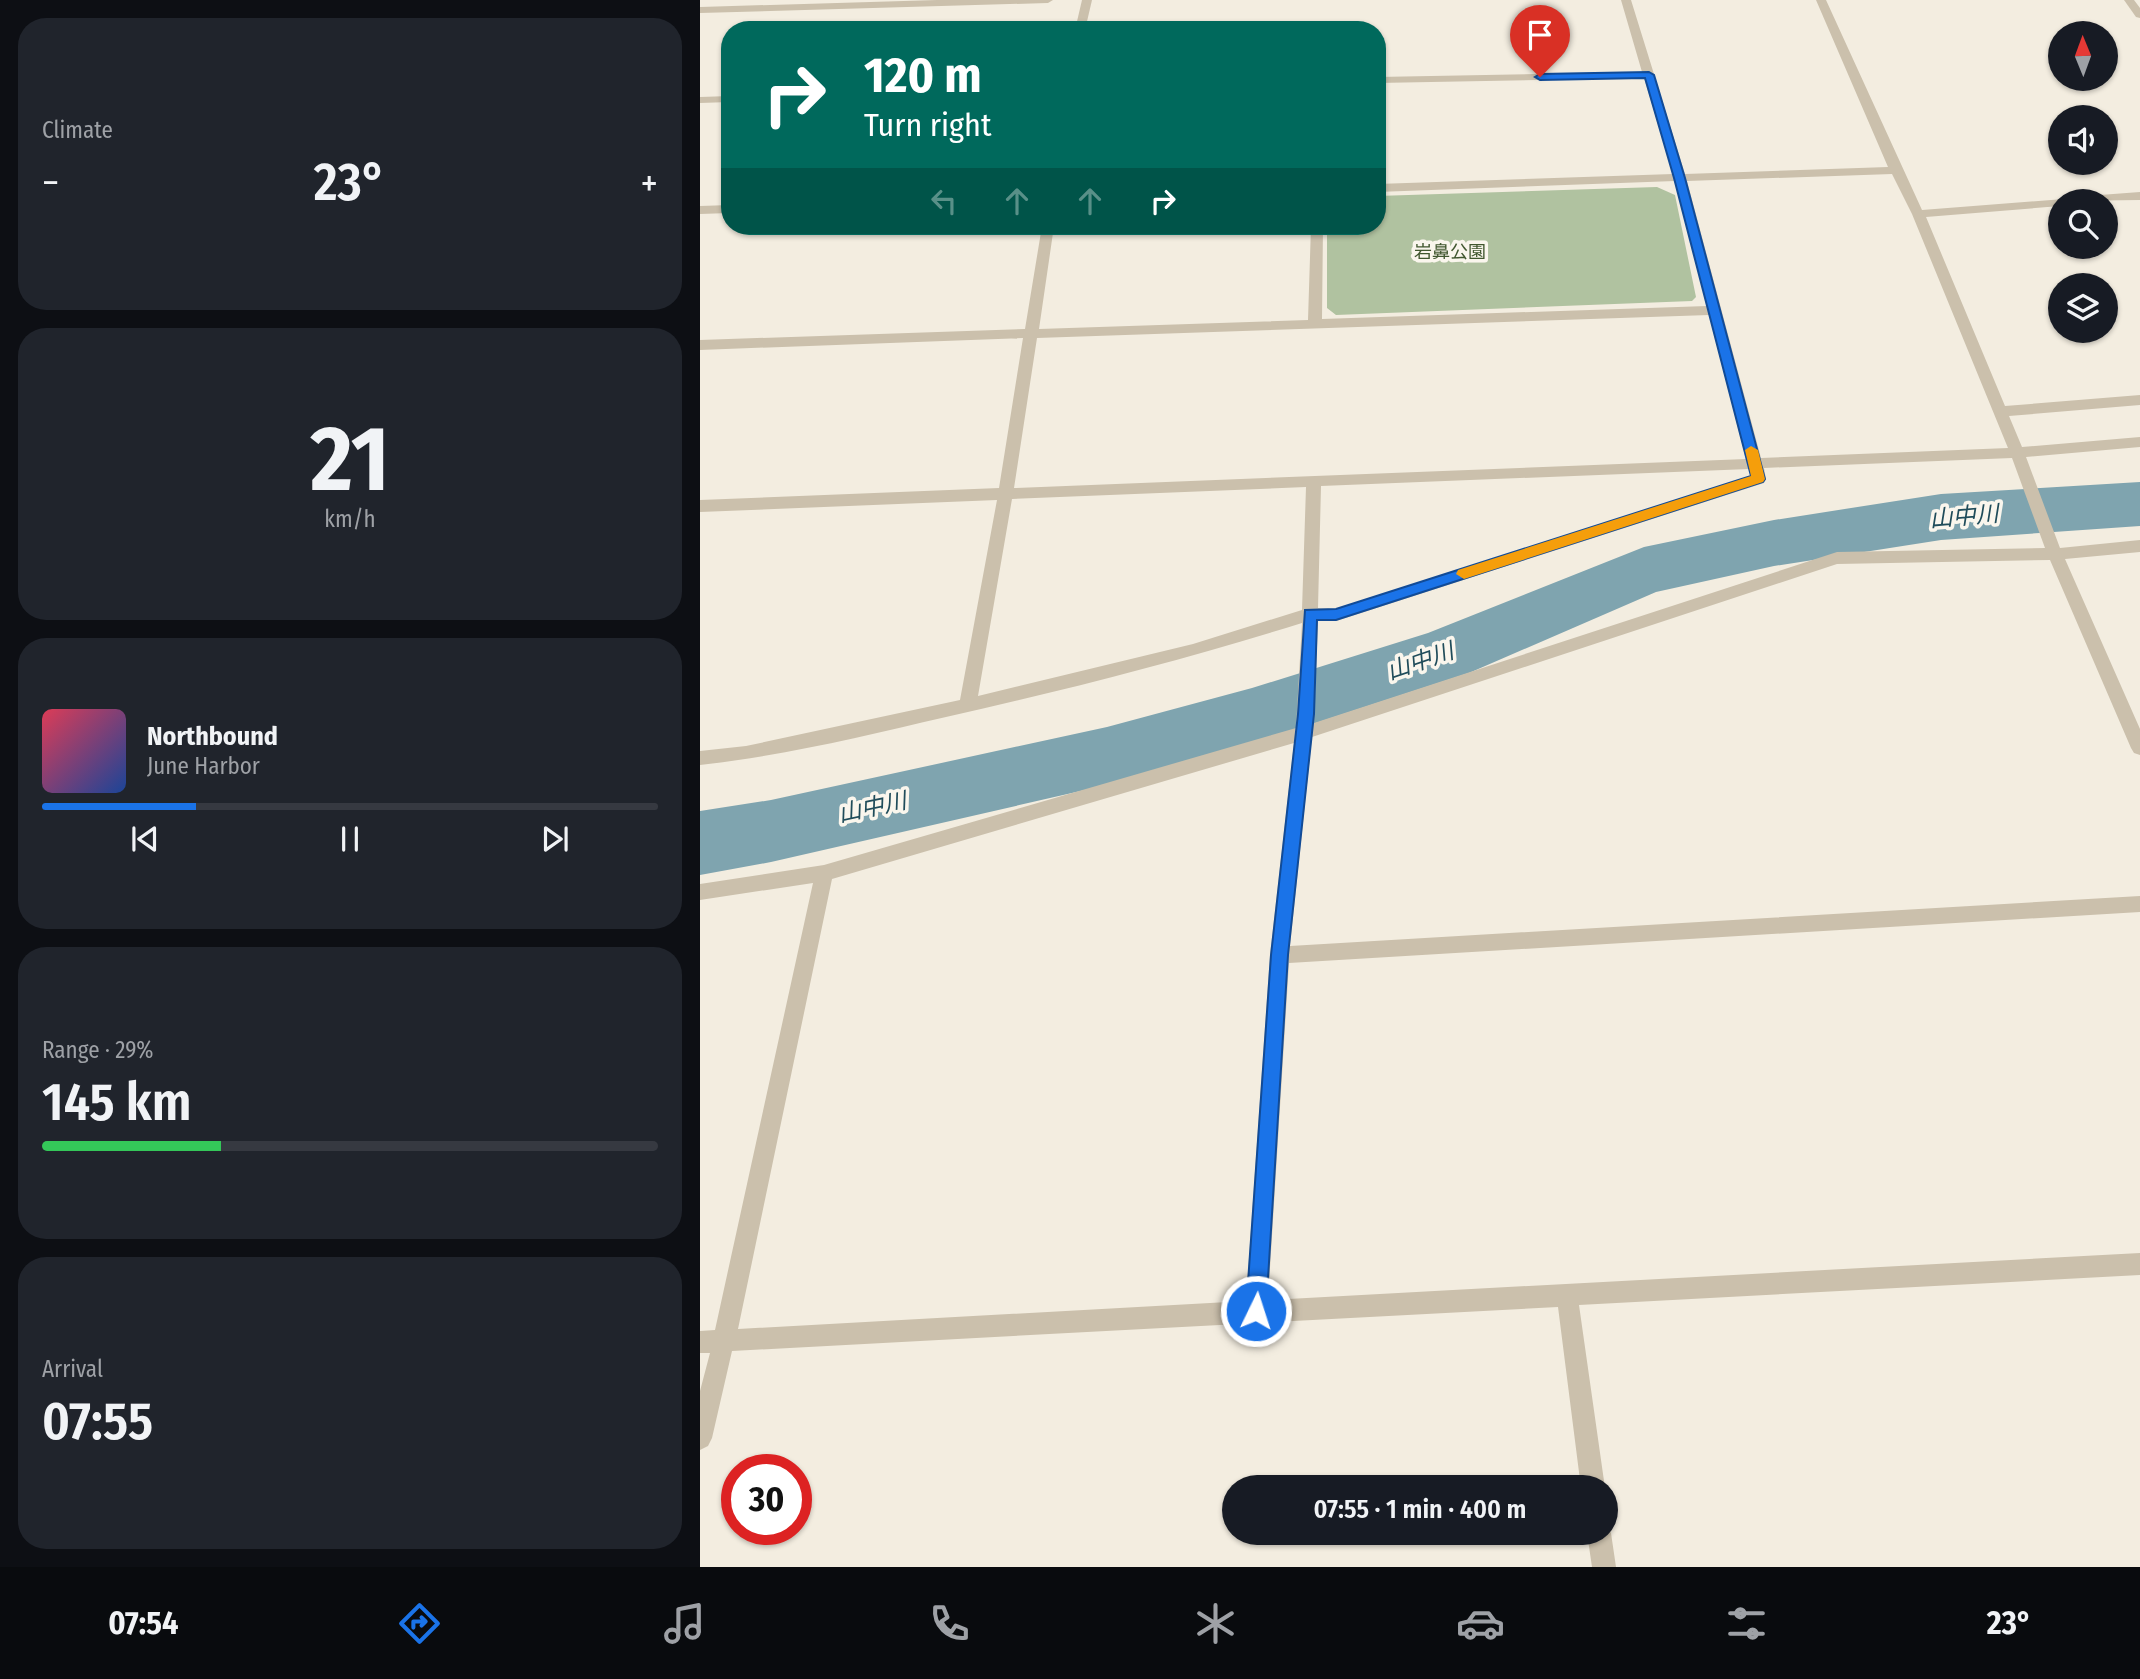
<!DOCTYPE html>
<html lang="en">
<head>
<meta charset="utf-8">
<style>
	:root { --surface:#171b24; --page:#20242c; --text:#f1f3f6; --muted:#9ea1a6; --line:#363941; --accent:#1a73e8 }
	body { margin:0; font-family:"Fira Sans Condensed","Noto Sans JP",sans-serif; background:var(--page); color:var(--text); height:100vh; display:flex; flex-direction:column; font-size:26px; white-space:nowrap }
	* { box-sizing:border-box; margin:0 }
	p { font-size:23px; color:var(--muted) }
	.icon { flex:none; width:38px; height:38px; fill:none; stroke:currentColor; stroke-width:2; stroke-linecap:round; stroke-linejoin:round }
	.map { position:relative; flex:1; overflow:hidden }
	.panel { display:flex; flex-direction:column; gap:18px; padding:18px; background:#0d0f14; width:700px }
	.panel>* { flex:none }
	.banner { position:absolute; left:21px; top:21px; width:665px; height:214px; border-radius:28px; box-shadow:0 2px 5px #0004; background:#00695c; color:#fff; overflow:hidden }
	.needle { width:46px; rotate:359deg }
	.buttons { position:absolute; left:1348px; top:21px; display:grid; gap:14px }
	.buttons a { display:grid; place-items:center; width:70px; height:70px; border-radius:50%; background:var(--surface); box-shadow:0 2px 5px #0004; font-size:35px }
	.speed { position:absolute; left:21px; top:1454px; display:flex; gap:14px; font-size:35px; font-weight:700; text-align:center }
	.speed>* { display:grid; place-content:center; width:91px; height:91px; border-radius:50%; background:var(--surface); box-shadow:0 2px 5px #0004; line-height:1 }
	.speed .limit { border:10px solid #d22; background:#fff; color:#111 }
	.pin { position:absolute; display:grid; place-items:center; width:60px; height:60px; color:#fff; margin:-72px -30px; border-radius:50% 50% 50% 0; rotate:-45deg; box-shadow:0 0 7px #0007 }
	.pin .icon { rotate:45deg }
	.me { position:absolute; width:77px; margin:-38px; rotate:4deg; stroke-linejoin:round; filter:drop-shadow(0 0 5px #0008) }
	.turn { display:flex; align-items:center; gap:24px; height:147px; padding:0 28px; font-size:32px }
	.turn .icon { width:91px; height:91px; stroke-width:2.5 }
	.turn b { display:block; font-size:49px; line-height:60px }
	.lanes { display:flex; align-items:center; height:66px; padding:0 28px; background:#0003; justify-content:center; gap:35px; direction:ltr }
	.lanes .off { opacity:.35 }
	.big { font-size:52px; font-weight:600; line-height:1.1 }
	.panel .tile { flex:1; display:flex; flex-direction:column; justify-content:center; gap:10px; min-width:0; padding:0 24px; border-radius:28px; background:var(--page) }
	.panel .dial { align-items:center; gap:0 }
	.dial b { font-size:91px; line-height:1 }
	.song { display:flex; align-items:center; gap:21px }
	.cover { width:84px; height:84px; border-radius:10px; background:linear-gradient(135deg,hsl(350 70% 55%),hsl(220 70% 35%)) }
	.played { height:7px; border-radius:4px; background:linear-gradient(90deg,var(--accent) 25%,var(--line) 25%) }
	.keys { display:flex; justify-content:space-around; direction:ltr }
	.heat { display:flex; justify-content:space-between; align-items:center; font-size:38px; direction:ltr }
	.charge { height:10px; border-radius:5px; background:linear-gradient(90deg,#34c759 29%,var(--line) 0) }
	.trip { position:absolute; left:522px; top:1475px; width:396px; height:70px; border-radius:35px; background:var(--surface); box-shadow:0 2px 5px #0004; font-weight:600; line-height:70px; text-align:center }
	.menu { display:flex; height:112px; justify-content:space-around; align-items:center; background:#090b0e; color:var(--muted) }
	.menu .icon { width:49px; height:49px }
	.menu .selected { color:var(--accent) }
	.menu b { font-size:32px; color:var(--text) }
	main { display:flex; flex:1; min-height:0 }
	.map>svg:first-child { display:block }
	.green { fill:#b0c2a0 }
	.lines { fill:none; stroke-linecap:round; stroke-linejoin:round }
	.river { fill:#7fa4af; fill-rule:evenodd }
	.minor { fill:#cbc0ac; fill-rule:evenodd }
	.route { fill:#1a73e8; stroke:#114b97; stroke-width:2 }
	.slow { fill:#f59e0b }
	.labels { text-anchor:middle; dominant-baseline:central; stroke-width:7; stroke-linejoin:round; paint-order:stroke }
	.far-park-label { font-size:18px; fill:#41572f; stroke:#faf6ed }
	.water-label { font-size:23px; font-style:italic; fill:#204c5a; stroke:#faf6ed }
</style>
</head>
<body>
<main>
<section class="panel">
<div class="tile"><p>Climate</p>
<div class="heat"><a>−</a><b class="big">23°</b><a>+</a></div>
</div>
<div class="tile dial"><b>21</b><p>km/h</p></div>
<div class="tile">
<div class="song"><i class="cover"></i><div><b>Northbound</b><p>June Harbor</p></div></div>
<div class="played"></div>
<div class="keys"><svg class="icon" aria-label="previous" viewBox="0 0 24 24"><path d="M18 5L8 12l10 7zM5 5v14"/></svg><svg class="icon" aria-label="pause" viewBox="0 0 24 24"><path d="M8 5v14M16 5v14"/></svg><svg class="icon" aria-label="next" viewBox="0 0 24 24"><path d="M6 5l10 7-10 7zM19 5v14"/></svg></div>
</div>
<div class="tile"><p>Range · 29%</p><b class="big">145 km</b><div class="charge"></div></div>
<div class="tile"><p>Arrival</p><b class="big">07:55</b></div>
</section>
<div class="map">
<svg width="1440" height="1567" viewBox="0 0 1440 1567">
	<rect width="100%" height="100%" fill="#f3ede0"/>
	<polygon class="green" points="957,187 975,195 996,297 992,301 636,315 627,308 627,226 677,226 677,196"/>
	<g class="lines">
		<polygon class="river" points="1440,482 1440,526 1241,540 1074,566 956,592 769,673 552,744 407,785 71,862 0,875 0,811 71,800 407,727 552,688 728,633 944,547 1074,520 1241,494"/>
		<g class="minor">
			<polygon points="237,0 353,0 348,3 0,13 0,7"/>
			<polygon points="382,0 392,0 385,30 375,30"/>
			<path d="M921,0H931L985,174L1188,167L1116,0H1126L1222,210L1364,199L1366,201H1360V206L1226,217L1305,406L1440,395V405L1309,416L1322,447L1440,437V447L1326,457L1360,548L1440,540V552L1365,559L1440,729V755L1434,753L1431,748L1350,560L1137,564L612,737L590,946L1440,896V912L589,963L568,1300L1440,1253V1275L879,1305L905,1488H881L858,1307L32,1351L12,1438L8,1446L0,1450V1391L10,1353H0V1331L15,1330L113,883L0,900V884L124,865L596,728L602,623C484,660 366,690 246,717C164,736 83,756 0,765V751L46,746L260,700L297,500L0,512V500L299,488L323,338L0,350V340L325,329L342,226H354L339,329L608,320L611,226H623L622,319L1007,306L975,181L677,192V184L973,174L944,78L677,83V77L942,72ZM1192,174L1212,214L1308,448L1061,458L987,181ZM1009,315L1046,459L314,488L337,338ZM1312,458L1345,548L1137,552L614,723L618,621H636L1064,483L1066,479L1064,468ZM1049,469L1051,476L636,609L618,608L621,486ZM606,487L602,610L493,644L278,696L312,499ZM594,743L570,955L546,1301L38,1329L132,879Z"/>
			<polygon points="1424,0 1434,0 1440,8 1440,18 1436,17"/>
			<polygon points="30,96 30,102 0,103 0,97"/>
			<polygon points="1440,192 1440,200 1367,201 1373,197"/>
			<polygon points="30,205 30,213 0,214 0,206"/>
			<polygon points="905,1523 911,1533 916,1567 892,1567 887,1533 905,1533"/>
		</g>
	</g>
	<polygon class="route" points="949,72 954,75 985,178 1065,479 1063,482 636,620 617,620 614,714 588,955 566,1311 563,1318 556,1321 549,1318 546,1311 571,955 598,714 605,610 636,609 1051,476 974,178 945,78 840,80 835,77 840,74"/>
	<polygon class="slow" points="1051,446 1058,450 1065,479 1063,482 764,579 756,574 758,570 1051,476 1045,450"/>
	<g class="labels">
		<g class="far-park-label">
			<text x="750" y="252">岩鼻公園</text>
		</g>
		<g class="water-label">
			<text transform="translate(1264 516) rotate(-5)">山中川</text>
			<text transform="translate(720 661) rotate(-19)">山中川</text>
			<text transform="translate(172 807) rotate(-12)">山中川</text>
		</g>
	</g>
</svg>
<div class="buttons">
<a><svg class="needle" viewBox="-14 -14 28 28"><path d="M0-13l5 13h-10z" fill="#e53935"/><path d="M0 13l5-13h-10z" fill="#9ea1a6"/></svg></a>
<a><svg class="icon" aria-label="sound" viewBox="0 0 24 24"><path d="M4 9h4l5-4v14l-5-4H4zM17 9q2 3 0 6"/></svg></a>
<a><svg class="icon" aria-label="search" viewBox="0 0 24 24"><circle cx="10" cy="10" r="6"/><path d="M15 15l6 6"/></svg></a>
<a><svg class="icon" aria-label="layers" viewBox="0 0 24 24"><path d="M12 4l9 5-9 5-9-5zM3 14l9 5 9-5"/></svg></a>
</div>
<div class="speed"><div class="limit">30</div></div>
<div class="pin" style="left:840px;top:77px;background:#d93025"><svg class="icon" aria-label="arrive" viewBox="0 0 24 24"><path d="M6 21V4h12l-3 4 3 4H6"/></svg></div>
<svg class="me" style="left:556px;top:1311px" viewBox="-20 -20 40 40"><circle r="17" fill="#1a73e8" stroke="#fff" stroke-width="3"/><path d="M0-11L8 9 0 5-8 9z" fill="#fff"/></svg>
<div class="trip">07:55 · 1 min · 400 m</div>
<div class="banner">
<div class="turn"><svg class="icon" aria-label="right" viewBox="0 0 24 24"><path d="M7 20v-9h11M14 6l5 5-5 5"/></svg><div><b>120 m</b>Turn right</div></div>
<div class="lanes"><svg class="icon off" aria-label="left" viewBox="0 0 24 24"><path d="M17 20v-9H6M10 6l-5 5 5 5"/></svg><svg class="icon off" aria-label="ahead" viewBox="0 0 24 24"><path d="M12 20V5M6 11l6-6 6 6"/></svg><svg class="icon off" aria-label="ahead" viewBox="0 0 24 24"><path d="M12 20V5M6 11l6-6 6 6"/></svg><svg class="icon" aria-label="right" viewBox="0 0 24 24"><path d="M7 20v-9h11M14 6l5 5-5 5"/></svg></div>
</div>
</div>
</main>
<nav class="menu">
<b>07:54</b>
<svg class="icon selected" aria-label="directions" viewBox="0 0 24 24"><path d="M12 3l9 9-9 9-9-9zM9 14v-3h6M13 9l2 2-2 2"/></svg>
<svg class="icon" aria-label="music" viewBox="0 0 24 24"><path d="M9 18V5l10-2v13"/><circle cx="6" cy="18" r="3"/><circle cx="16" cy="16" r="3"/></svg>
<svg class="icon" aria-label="phone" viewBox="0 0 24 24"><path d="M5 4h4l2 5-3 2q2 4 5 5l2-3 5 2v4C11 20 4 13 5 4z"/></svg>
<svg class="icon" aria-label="climate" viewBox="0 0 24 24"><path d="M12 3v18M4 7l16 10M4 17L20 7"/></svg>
<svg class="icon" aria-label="car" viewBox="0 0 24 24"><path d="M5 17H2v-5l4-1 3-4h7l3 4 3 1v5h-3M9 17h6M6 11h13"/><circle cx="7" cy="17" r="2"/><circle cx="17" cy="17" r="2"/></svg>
<svg class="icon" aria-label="filters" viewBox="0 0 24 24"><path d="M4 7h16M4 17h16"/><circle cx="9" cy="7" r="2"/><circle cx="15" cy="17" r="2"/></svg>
<b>23°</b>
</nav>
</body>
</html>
